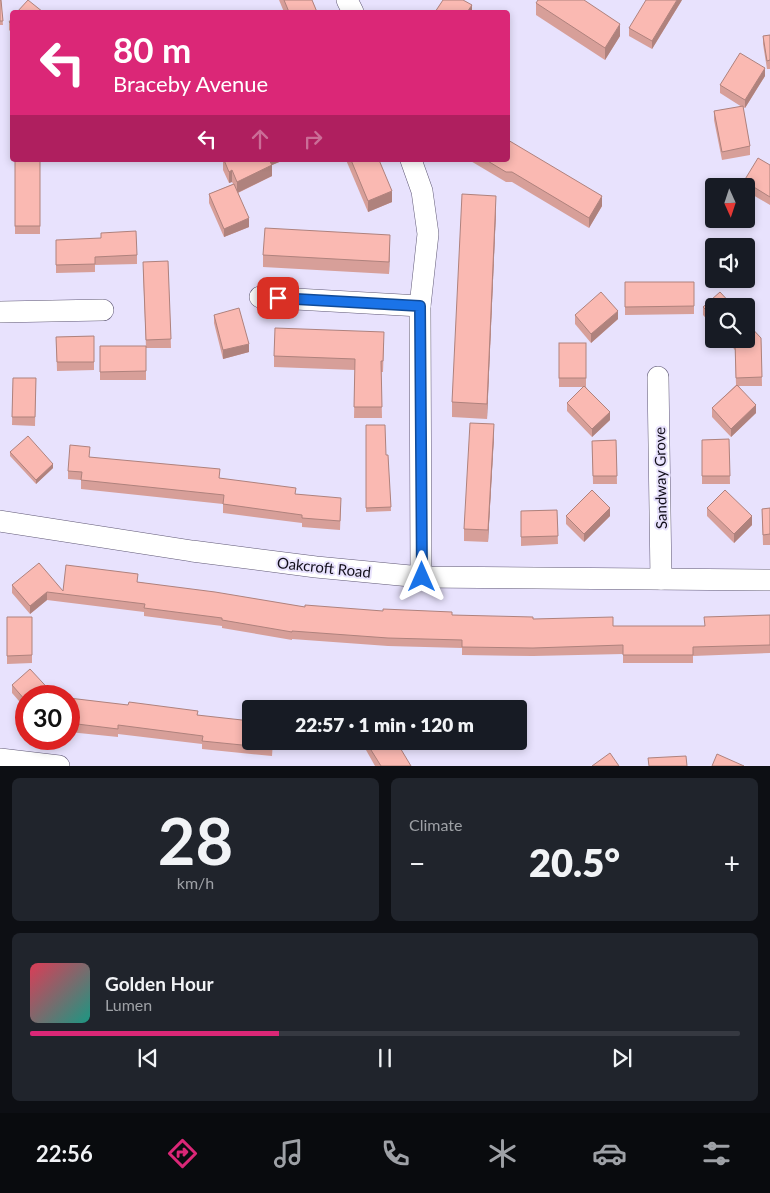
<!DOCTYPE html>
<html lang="en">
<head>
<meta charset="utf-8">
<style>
	:root { --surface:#171b24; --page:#20242c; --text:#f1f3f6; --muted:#9ea1a6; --line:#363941; --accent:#db2777 }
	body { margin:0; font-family:Lato,sans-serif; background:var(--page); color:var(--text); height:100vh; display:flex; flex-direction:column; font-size:19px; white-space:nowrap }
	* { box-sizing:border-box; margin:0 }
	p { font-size:16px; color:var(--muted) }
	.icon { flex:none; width:28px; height:28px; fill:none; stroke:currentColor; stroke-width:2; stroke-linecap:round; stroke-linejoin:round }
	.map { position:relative; height:766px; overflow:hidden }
	.panel { display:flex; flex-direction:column; gap:12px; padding:12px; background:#0d0f14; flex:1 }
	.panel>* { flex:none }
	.top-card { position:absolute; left:10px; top:10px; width:500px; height:152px; border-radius:5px; box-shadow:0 2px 8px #0003; background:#db2777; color:#fff; overflow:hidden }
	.needle { width:32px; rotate:177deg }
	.fabs { position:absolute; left:705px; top:178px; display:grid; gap:10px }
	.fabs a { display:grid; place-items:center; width:50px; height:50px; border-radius:5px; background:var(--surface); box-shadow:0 2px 8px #0003; font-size:25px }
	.speed { position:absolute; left:15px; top:685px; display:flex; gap:10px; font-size:25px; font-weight:700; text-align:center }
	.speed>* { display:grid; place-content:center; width:65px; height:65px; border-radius:50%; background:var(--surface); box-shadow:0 2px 8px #0003; line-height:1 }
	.speed .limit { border:8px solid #d22; background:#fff; color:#111 }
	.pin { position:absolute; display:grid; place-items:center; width:42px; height:42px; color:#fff; margin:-21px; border-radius:10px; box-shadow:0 2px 8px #0006 }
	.me { position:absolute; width:55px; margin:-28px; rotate:0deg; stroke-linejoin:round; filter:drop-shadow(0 0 4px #0008) }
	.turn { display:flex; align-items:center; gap:18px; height:105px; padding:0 20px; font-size:22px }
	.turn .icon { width:65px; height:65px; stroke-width:2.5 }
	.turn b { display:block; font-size:35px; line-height:42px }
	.lanes { display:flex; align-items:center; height:48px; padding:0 20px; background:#0003; justify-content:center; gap:25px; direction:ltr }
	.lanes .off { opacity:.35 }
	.big { font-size:38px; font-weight:800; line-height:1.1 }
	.panel .tile { flex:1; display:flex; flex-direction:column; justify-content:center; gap:8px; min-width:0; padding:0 18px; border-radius:8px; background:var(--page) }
	.panel .dial { align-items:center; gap:0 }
	.dial b { font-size:65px; line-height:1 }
	.song { display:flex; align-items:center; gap:15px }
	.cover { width:60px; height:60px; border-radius:8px; background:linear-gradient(135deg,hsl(350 70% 55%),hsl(170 70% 35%)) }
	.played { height:5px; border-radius:2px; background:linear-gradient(90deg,var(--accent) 35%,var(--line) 35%) }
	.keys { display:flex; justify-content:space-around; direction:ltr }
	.heat { display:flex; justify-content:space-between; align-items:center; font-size:28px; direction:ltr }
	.panel .tiles { flex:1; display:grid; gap:12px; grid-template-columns:1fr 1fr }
	.tile:last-child { grid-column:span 2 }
	.trip { position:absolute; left:242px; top:700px; width:285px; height:50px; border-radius:5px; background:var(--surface); box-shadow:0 2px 8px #0003; font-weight:800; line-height:50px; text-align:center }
	.tabs { display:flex; height:80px; justify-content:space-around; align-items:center; background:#090b0e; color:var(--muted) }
	.tabs .icon { width:35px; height:35px }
	.tabs .current { color:var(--accent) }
	.tabs b { font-size:22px; color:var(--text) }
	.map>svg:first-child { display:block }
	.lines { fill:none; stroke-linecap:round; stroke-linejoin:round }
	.minor-casing { stroke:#605976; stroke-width:22 }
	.minor { stroke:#fff; stroke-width:21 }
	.wall { fill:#d79f99 }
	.shaded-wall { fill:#af827d }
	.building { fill:#fab9b2; stroke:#af827d }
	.route-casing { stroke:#114b97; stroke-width:12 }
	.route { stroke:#1a73e8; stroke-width:9 }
	.labels { text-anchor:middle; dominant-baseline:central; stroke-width:4; stroke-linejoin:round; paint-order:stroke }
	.street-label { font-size:15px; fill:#120f1a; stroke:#e8e2fd }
</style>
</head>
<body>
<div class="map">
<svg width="770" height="766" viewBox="0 0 770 766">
	<rect width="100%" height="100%" fill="#e8e2fd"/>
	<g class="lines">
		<g class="minor-casing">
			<g id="minor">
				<polyline points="347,0 353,12"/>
				<polyline points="411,160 422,191 428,234 420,306 421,577"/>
				<polyline points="260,297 420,306"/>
				<polyline points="0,312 103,310"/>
				<polyline points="658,377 661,579"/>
				<polyline points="0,521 192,551 316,567 421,577 770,580"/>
				<polyline points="0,759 59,766"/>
			</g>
		</g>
		<use href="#minor" class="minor"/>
	</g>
	<g class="wall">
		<polygon points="0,0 1,0 3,25 0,25"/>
		<polygon points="279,0 312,0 317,12 284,12"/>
		<polygon points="682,0 652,49 629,36 629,28"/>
		<polygon points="536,3 620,36 605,60 536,15"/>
		<polygon points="12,18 12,33 9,30 9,22"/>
		<polygon points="770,35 770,69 767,69 763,44 763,36"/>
		<polygon points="765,76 745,108 743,107 750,146 750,155 722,160 714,120 714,111 742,107 720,93 720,85"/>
		<polygon points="15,160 41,160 40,161 40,234 15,234"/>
		<polygon points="223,160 284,160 272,165 272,176 238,193 249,227 224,237 209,203 209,194 233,184 232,182 229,183 223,170"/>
		<polygon points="346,160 379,160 392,202 368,212"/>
		<polygon points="469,160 508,160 602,206 589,228 512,182 506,182"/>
		<polygon points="770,165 770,205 746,191 746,186 744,186 744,181"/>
		<polygon points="496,211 487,419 452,417 452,402"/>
		<polygon points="56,240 137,255 137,264 95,265 95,272 56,273"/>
		<polygon points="390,247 389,274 263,267 263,255"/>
		<polygon points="168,261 171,348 146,348 143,270"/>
		<polygon points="625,282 694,282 694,314 625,315"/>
		<polygon points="714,306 714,327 703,315 703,307"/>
		<polygon points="214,315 249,352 223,359 214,323"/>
		<polygon points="575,315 618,319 591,343 575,324"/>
		<polygon points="94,336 94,370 57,371 56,337"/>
		<polygon points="761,338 762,386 739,386 756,413 731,437 712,417 712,408 736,385 735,350 725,339"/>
		<polygon points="384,343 383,372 381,372 382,418 354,418 355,370 274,367 274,356"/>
		<polygon points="559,343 586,343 586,387 610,420 592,437 567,411 567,403 583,387 559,387"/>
		<rect x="100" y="346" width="46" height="34"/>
		<polygon points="13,378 36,378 35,426 12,425"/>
		<polygon points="366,425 386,455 388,455 391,511 366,512"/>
		<polygon points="494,436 488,542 464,541 464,529"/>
		<polygon points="729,439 730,484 702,484 702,440"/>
		<polygon points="616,440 617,484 593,484 592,441"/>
		<polygon points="10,452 53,468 36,484 10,456"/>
		<polygon points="90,457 220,478 296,494 341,506 340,530 302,527 302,523 223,513 223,504 81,489 81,480 68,479 68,471"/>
		<polygon points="707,508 752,525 734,543 707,516"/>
		<polygon points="770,508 770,545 763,545 762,509"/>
		<polygon points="557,510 558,544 521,546 521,511"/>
		<polygon points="566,516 610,516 584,542 566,524"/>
		<polygon points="138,582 305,607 452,615 533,619 613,626 704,626 770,615 770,653 693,656 693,663 623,663 623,654 533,656 462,655 462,648 388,646 292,639 292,640 222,628 222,626 144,616 144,612 47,600 30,614 12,593 12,585 63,591"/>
		<polygon points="7,617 32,617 32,663 7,664"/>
		<polygon points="12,685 26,696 26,709 12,693"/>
		<polygon points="69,698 198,715 273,741 272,756 202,749 202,744 118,734 118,737 69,732"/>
		<polygon points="286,741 356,741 355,750 286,743"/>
		<polygon points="366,742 411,766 375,766 366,750"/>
	</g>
	<g class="shaded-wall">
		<polygon points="677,0 682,0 652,49 652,41"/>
		<polygon points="472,5 472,12 467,12"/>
		<polygon points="620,24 620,36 605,60 605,48"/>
		<polygon points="765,68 765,76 745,108 745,100"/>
		<polygon points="267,160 284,160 272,165 272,176 237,193 237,182"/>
		<polygon points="232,170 232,182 229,183 229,172"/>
		<polygon points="392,191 392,202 368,212 368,201"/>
		<polygon points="496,196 496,211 487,419 487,404"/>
		<polygon points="602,196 602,206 589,228 589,218"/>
		<polygon points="249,218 249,227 224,237 224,229"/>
		<polygon points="390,235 390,247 389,274 389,262"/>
		<polygon points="618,311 618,319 591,343 591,334"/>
		<polygon points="249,344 249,352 223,359 223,350"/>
		<polygon points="756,405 756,413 731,437 731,429"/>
		<polygon points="610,412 610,420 592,437 592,429"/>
		<polygon points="494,424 494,436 488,542 488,530"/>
		<polygon points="53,464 53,468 36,484 36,480"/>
		<polygon points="610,508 610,516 584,542 584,534"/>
		<polygon points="752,516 752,525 734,543 734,534"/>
		<polygon points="47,592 47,600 30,614 30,606"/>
	</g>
	<g class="building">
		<polygon points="0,0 1,0 3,21 0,21"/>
		<polygon points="28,0 43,12 17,12"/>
		<polygon points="284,0 312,0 317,12 288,12 289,12"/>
		<polygon points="443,0 463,0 472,5 467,12 435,12"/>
		<polygon points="538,0 584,0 620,24 605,48 536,3"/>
		<polygon points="646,0 677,0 652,41 629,28"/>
		<polygon points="12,18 12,25 9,22"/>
		<polygon points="770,35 770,60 767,61 763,36"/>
		<polygon points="740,53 765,68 745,100 720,85"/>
		<polygon points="743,106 750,146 722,152 714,111"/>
		<polygon points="508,140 602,196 589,218 512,172 506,172 486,160 508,160"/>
		<polygon points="758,158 770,165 770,197 744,181"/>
		<rect x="15" y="160" width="25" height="66"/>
		<polygon points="224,160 269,160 272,165 237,182 232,170 229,172"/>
		<polygon points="351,160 379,160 392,191 368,201"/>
		<polygon points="234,184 249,218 224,229 209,194"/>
		<polygon points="462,194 496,196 487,404 452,402"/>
		<polygon points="265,228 390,235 389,262 263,255"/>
		<polygon points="136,231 137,255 95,257 95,264 56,265 56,240 101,238 101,233"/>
		<polygon points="168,261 171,339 146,340 143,262"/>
		<polygon points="625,282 694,282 694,306 625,307"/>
		<polygon points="601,292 618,311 591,334 575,315"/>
		<polygon points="720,292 733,306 714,306 714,318 703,307"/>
		<polygon points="239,308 249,344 223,350 214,315"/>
		<polygon points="746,322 761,338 762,377 736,378 735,342 732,339 746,339"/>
		<polygon points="275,328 384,332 383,361 381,361 382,407 354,407 355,359 274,356"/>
		<polygon points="94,336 94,362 57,362 56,337"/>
		<rect x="559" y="343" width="27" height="35"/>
		<polygon points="100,346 146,346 146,371 100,372"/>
		<polygon points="13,378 36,378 35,417 12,417"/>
		<polygon points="737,385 756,405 731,429 712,408"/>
		<polygon points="584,386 610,412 592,429 567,403"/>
		<polygon points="470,423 494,424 488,530 464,529"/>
		<polygon points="366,425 385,425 386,455 388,455 391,507 366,508"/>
		<polygon points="28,436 53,464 36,480 10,452"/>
		<polygon points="729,439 730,476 702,476 702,440"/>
		<polygon points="616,440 617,476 593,476 592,441"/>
		<polygon points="70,445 90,447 89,457 220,469 219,478 296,488 295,494 341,498 340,521 302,518 302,515 223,504 224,495 81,480 82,472 68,471"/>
		<polygon points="592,490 610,508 584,534 566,516"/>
		<polygon points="725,490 752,516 734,534 707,508"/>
		<polygon points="770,508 770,534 763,535 762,509"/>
		<polygon points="557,510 558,536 521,537 521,511"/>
		<polygon points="39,563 63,591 66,565 138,574 137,582 215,592 305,607 305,605 383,611 383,609 452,612 452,615 533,617 533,619 613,617 613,626 705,626 704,617 770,615 770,645 693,647 693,655 623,655 623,645 533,648 462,647 462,640 388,638 292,631 292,632 222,620 222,618 144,608 145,604 47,592 30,606 12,585"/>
		<polygon points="7,617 32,617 32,655 7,656"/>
		<polygon points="30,669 55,696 26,696 26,701 12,685"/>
		<polygon points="69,698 128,705 129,702 198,711 197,715 251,721 251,741 272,741 272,748 202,741 203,736 118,725 118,729 69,723"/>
		<polygon points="366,741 396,741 411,766 381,766 366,742"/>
		<polygon points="610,753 619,766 592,766"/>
		<polygon points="717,754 744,766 712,766"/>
		<polygon points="686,756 687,766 649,766 648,758"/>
	</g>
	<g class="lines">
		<g class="route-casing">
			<polyline id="route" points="278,298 420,306 422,577"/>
		</g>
		<use href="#route" class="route"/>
	</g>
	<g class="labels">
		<g class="street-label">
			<text transform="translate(660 478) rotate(-91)">Sandway Grove</text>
			<text transform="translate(324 567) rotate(6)">Oakcroft Road</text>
		</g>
	</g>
</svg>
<div class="fabs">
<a><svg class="needle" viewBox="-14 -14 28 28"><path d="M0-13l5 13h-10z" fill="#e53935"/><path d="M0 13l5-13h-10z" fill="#9ea1a6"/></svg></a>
<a><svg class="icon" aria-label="sound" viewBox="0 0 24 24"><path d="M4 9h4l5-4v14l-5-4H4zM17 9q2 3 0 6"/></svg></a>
<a><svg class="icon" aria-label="search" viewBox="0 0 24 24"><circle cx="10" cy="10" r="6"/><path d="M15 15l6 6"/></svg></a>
</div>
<div class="speed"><div class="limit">30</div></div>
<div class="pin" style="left:278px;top:298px;background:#d93025"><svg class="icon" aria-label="arrive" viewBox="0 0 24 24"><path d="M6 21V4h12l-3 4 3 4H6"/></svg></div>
<svg class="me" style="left:422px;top:577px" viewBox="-20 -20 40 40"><path d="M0-17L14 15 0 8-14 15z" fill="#1a73e8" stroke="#fff" stroke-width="4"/></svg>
<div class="trip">22:57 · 1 min · 120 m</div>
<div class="top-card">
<div class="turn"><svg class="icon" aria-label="left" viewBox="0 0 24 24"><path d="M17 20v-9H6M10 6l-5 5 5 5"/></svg><div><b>80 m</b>Braceby Avenue</div></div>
<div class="lanes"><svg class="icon" aria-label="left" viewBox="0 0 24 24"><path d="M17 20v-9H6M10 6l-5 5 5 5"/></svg><svg class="icon off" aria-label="ahead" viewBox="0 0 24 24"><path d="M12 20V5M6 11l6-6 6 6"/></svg><svg class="icon off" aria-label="right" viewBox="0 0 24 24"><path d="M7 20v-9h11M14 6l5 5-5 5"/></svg></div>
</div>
</div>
<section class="panel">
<div class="tiles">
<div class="tile dial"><b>28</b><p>km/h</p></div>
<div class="tile"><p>Climate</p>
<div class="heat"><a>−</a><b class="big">20.5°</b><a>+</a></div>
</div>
<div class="tile">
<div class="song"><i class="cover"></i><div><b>Golden Hour</b><p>Lumen</p></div></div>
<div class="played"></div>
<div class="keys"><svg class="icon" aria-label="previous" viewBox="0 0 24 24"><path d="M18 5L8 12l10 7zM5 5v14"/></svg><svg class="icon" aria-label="pause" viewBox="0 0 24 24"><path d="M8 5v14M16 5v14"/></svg><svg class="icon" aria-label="next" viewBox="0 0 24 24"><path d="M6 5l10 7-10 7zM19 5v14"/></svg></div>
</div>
</div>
</section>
<nav class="tabs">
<b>22:56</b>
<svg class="icon current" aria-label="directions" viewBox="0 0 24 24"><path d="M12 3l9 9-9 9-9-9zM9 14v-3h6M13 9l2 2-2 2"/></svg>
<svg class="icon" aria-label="music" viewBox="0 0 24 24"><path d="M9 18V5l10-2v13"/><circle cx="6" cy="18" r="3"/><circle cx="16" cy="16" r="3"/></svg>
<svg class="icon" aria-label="phone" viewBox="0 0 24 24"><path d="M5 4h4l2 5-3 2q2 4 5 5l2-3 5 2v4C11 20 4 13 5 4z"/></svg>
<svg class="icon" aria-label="climate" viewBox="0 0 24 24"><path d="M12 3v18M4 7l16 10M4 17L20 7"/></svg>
<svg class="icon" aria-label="car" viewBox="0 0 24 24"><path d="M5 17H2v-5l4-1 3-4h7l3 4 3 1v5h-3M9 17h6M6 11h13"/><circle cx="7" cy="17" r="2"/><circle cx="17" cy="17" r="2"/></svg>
<svg class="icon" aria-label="filters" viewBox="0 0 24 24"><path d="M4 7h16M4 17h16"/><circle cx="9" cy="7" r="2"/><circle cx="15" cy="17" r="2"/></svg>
</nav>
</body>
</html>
